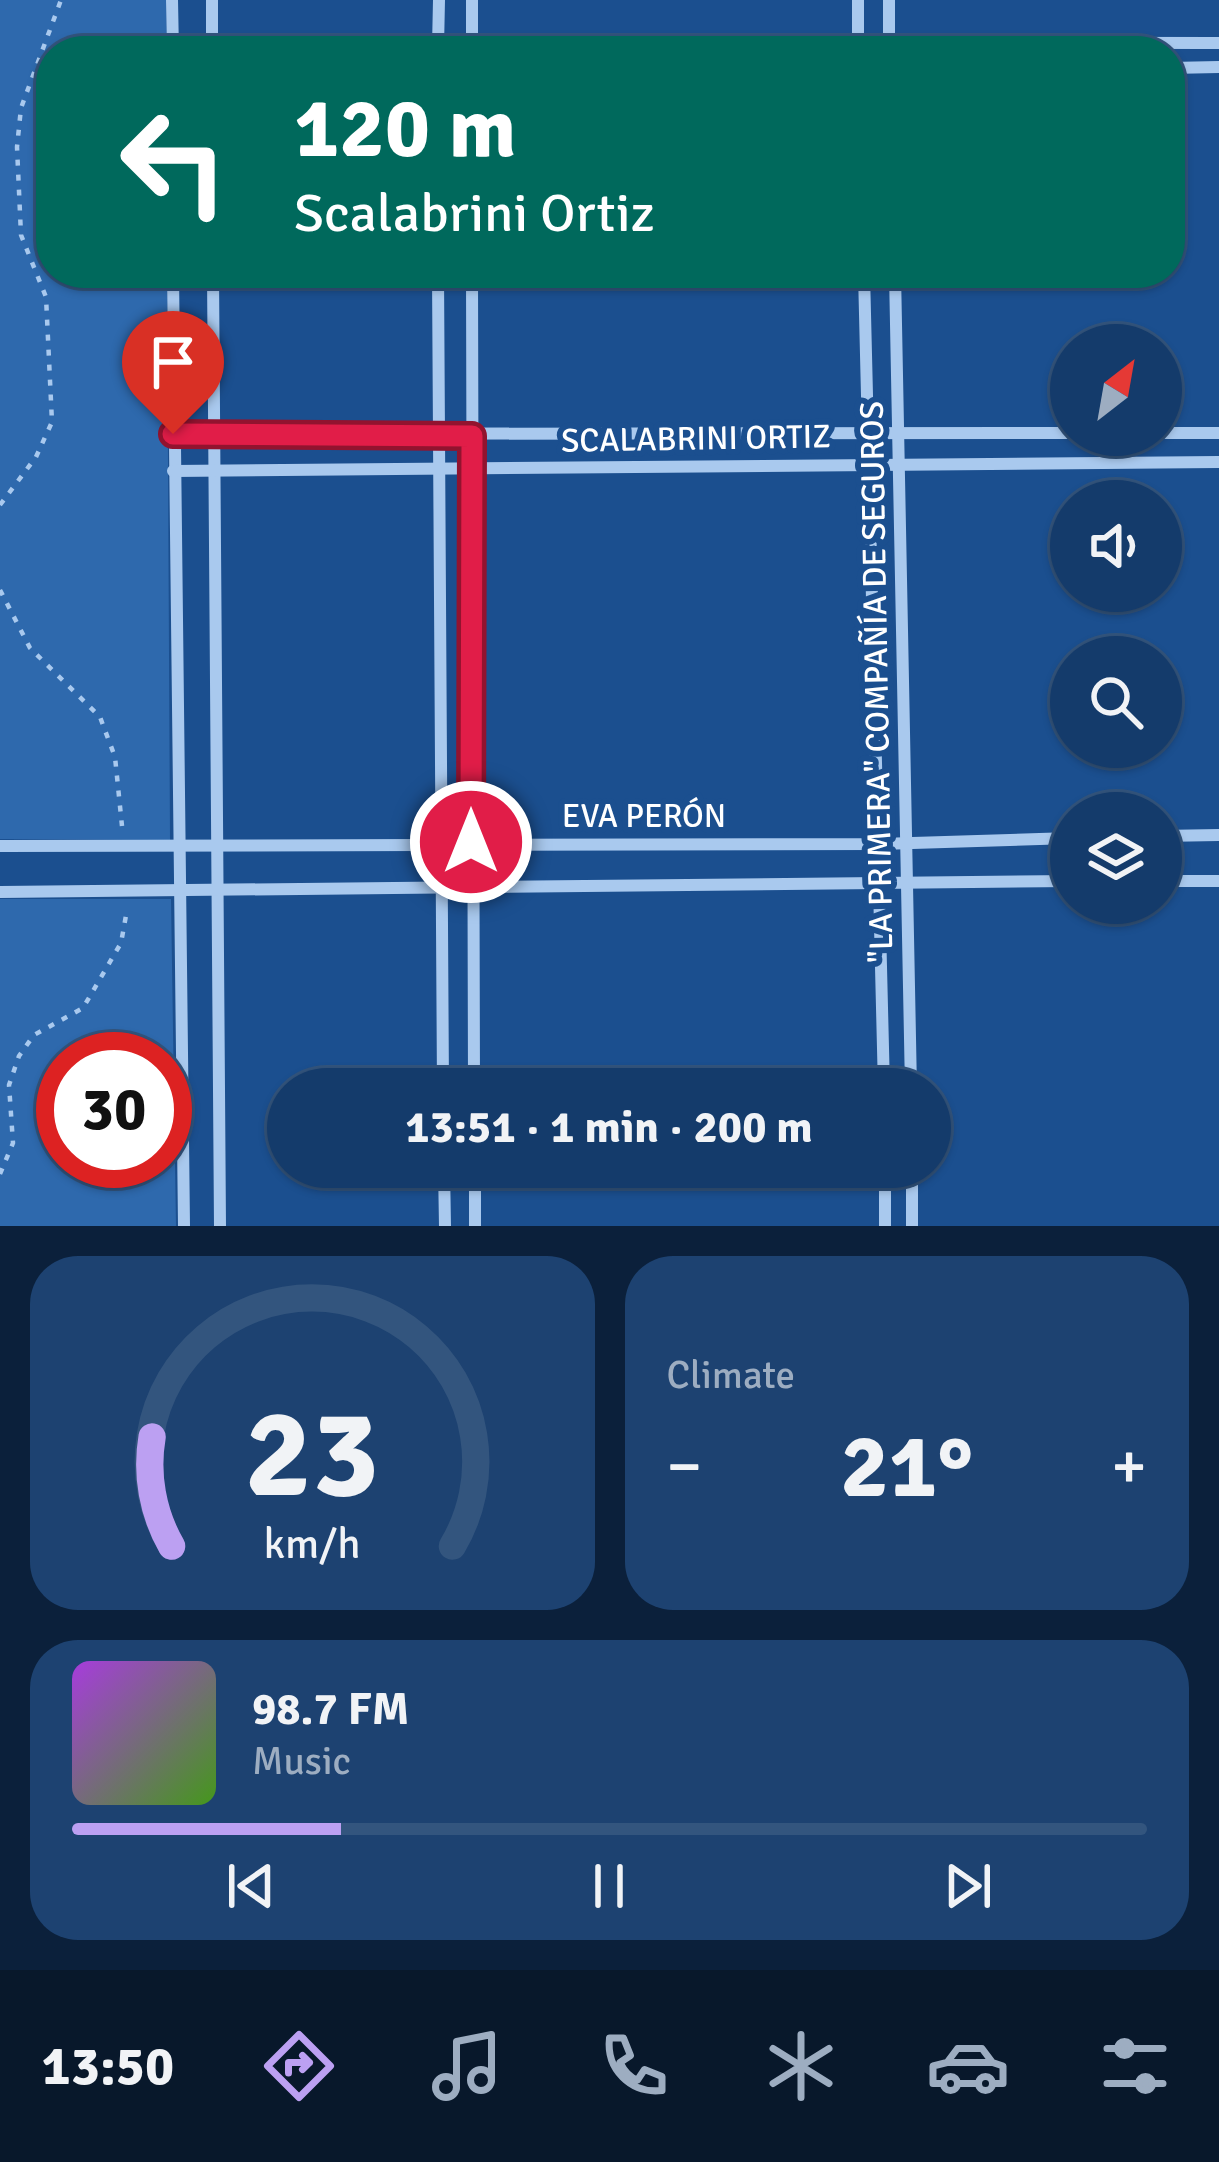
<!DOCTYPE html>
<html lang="en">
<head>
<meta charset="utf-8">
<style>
	:root { --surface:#143b6b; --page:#1d4271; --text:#f1f3f6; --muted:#9dadc1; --line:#33557e; --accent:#bca0f2 }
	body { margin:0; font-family:Signika,sans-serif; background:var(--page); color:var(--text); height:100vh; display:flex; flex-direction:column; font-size:45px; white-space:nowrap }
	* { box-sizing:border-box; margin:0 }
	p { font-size:39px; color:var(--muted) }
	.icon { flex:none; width:66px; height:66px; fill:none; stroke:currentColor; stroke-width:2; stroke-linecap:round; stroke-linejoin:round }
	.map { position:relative; height:1226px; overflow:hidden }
	.panel { display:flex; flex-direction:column; gap:30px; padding:30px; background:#0b203b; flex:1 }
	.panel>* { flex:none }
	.hud { position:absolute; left:36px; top:36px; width:1149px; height:252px; border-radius:48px; box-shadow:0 3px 9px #0004,0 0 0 3px var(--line); background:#00695c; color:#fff; overflow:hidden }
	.needle { width:78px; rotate:31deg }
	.tools { position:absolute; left:1050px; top:324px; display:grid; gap:24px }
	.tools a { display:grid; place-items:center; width:132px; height:132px; border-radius:50%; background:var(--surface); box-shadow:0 3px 9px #0004,0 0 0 3px var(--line); font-size:60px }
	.speed { position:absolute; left:36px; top:1032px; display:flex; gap:24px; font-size:60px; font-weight:700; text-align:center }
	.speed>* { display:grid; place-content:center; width:156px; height:156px; border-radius:50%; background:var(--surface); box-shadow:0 3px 9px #0004,0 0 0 3px var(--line); line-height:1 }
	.speed .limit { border:18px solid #d22; background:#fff; color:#111 }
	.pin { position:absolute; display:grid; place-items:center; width:102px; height:102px; color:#fff; margin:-123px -51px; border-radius:50% 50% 50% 0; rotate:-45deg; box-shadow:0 0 12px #0007 }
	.pin .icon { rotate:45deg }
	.me { position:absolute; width:132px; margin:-66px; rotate:0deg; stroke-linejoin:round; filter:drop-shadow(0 0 9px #0008) }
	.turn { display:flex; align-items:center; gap:42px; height:252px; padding:0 60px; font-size:54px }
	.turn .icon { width:156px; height:156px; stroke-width:2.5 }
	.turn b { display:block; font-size:84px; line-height:102px }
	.big { font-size:90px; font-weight:700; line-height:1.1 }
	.panel .card { flex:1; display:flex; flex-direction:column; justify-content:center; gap:18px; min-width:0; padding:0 42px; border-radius:48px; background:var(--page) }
	.panel .dial { align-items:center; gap:0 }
	.dial svg { height:312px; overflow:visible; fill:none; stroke:var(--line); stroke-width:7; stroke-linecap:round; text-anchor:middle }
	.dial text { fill:var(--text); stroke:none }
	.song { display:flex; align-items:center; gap:36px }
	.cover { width:144px; height:144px; border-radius:18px; background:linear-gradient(135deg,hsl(280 70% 55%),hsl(100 70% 35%)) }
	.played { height:12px; border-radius:6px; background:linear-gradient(90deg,var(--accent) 25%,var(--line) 25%) }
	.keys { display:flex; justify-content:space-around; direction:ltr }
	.heat { display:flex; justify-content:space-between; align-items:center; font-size:66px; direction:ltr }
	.panel .tiles { flex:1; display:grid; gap:30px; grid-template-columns:1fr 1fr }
	.card:last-child { grid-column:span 2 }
	.trip { position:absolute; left:267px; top:1068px; width:684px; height:120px; border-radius:60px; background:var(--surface); box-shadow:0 3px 9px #0004,0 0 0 3px var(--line); font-weight:700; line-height:120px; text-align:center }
	.menu { display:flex; height:192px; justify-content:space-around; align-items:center; background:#08182b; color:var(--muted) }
	.menu .icon { width:84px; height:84px }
	.menu .current { color:var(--accent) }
	.menu b { font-size:54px; color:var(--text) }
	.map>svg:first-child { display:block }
	.green { fill:#2e69ad; fill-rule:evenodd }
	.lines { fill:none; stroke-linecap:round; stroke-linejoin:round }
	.path { stroke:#a9c9ee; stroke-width:4.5; stroke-dasharray:6 9; stroke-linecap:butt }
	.minor { stroke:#a9c9ee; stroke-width:12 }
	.route-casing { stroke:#92132f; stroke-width:30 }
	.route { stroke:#e11d48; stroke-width:21 }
	.labels { text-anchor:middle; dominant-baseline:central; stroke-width:12; stroke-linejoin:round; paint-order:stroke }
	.street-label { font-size:33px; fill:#fff; stroke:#1b4f8f }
</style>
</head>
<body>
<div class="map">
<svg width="1219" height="1226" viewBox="0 0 1219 1226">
	<rect width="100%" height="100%" fill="#1b4f8f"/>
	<g class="green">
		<polygon points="0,0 166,0 167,51 51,51 51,273 167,273 170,840 0,839"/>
		<path d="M0,899H171L176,1226H0ZM63,1059H165V1161H63Z"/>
	</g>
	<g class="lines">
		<g class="path">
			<polyline points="0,505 36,457 52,422 46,297 21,235 17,147 21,108 61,0"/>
			<polyline points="0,590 30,648 100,717 115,757 122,826"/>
			<polyline points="0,1174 13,1143 9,1085 19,1056 34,1035 83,1008 121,943 127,910"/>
		</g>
		<g class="minor">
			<polyline points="172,0 173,51"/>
			<polyline points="212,0 212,47"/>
			<polyline points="858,0 858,51"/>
			<polyline points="889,0 889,50"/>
			<polyline points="173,42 1219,43"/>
			<polyline points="438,47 439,0"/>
			<polyline points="472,50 472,0"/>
			<polyline points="1170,68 1219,67"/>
			<polyline points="173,273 184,1226"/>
			<polyline points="213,273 220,1226"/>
			<polyline points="438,273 443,1089"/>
			<polyline points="472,273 474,1089"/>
			<polyline points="864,273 884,1089"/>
			<polyline points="895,273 911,1089"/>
			<polyline points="1161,433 1219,433"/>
			<polyline points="173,434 1071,433"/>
			<polyline points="173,471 1219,462"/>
			<polyline points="1161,836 1219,835"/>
			<polyline points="0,846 880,844 1071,838"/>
			<polyline points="1161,881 1219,881"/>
			<polyline points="0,892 1071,881"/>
			<polyline points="444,1167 445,1226"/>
			<polyline points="475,1167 475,1226"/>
			<polyline points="885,1167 885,1226"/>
			<polyline points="912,1167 912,1226"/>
		</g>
	</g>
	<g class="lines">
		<g class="route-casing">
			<polyline id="route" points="173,434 472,436 471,842"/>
		</g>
		<use href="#route" class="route"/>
	</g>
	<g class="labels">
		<g class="street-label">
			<text transform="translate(696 439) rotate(-1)">SCALABRINI ORTIZ</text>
			<text transform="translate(877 682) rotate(-91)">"LA PRIMERA" COMPAÑÍA DE SEGUROS</text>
			<text x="644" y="816">EVA PERÓN</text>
		</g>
	</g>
</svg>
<div class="tools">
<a><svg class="needle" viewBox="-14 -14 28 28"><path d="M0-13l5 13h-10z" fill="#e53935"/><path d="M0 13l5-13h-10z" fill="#9dadc1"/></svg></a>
<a><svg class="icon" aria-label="sound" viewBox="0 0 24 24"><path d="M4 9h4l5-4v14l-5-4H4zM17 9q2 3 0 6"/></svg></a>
<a><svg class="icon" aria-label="search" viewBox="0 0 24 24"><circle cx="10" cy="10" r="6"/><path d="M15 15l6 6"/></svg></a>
<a><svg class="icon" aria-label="layers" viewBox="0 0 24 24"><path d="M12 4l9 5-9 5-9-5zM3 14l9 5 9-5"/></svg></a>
</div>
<div class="speed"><div class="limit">30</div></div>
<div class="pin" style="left:173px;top:434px;background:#d93025"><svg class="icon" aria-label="arrive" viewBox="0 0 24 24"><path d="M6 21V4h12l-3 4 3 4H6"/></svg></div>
<svg class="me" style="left:471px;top:842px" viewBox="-20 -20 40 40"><circle r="17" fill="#e11d48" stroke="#fff" stroke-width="3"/><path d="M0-11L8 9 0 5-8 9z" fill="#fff"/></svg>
<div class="trip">13:51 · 1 min · 200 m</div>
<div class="hud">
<div class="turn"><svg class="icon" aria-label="left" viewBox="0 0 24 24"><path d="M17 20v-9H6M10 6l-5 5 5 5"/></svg><div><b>120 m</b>Scalabrini Ortiz</div></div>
</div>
</div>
<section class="panel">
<div class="tiles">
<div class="card dial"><svg viewBox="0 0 100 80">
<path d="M14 69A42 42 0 1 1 86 69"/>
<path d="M14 69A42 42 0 0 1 9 41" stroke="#bca0f2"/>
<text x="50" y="56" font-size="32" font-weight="700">23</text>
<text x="50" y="72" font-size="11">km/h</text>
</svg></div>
<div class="card"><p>Climate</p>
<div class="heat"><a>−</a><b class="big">21°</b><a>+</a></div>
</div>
<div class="card">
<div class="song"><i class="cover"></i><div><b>98.7 FM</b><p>Music</p></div></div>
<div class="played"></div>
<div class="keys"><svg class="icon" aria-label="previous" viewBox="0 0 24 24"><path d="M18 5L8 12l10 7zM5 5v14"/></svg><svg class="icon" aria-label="pause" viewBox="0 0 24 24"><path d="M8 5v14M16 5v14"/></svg><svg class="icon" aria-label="next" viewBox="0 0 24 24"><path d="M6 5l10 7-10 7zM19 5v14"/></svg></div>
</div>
</div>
</section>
<nav class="menu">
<b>13:50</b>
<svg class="icon current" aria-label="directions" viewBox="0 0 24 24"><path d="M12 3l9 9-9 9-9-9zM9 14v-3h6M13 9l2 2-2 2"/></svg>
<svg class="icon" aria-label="music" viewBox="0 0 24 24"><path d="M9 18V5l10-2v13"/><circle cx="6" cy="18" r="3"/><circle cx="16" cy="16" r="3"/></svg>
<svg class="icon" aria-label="phone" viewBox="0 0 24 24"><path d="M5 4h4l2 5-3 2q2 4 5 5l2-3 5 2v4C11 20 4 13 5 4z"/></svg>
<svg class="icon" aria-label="climate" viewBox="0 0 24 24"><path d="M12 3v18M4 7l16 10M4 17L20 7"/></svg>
<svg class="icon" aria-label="car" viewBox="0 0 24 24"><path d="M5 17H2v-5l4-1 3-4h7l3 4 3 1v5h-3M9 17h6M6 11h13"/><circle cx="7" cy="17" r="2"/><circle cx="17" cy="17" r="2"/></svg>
<svg class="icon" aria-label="filters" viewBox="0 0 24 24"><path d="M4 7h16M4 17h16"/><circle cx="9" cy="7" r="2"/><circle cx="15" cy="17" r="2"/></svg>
</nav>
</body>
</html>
